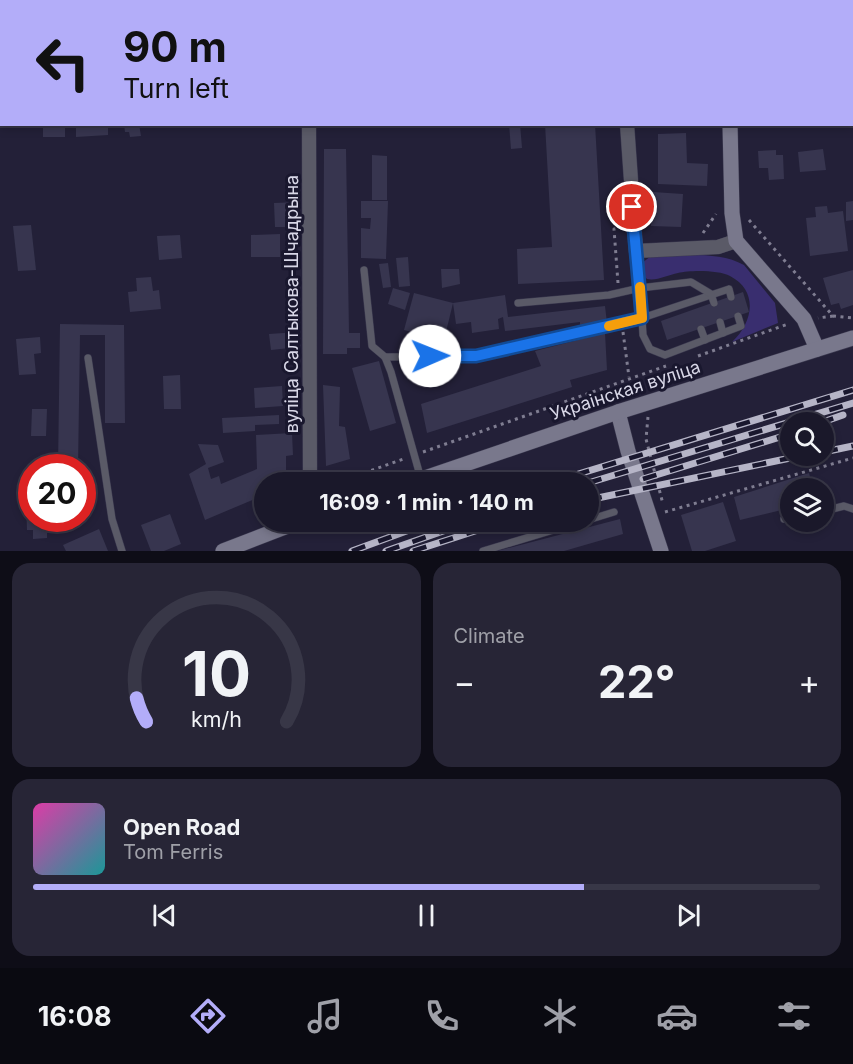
<!DOCTYPE html>
<html lang="en">
<head>
<meta charset="utf-8">
<style>
	:root { --surface:#1a182a; --page:#272536; --text:#f1f3f6; --muted:#9fa0a8; --line:#383747; --accent:#b3adf9 }
	body { margin:0; font-family:Inter,sans-serif; background:var(--page); color:var(--text); height:100vh; display:flex; flex-direction:column; font-size:22px; white-space:nowrap }
	* { box-sizing:border-box; margin:0 }
	p { font-size:20px; color:var(--muted) }
	.icon { flex:none; width:33px; height:33px; fill:none; stroke:currentColor; stroke-width:2; stroke-linecap:round; stroke-linejoin:round }
	.map { position:relative; height:551px; overflow:hidden }
	.panel { display:flex; flex-direction:column; gap:12px; padding:12px; background:#0e0d17; flex:1 }
	.panel>* { flex:none }
	.banner { position:absolute; left:0px; top:0px; width:854px; height:126px; box-shadow:0 3px 9px #0003,0 0 0 2px var(--line); background:#b3adf9; color:#111; overflow:hidden }
	.controls { position:absolute; left:780px; top:412px; display:grid; gap:12px }
	.controls a { display:grid; place-items:center; width:54px; height:54px; border-radius:50%; background:var(--surface); box-shadow:0 3px 9px #0003,0 0 0 2px var(--line); font-size:30px }
	.speed { position:absolute; left:18px; top:454px; display:flex; gap:12px; font-size:30px; font-weight:700; text-align:center }
	.speed>* { display:grid; place-content:center; width:78px; height:78px; border-radius:50%; background:var(--surface); box-shadow:0 3px 9px #0003,0 0 0 2px var(--line); line-height:1 }
	.speed .limit { border:9px solid #d22; background:#fff; color:#111 }
	.pin { position:absolute; display:grid; place-items:center; width:51px; height:51px; color:#fff; margin:-26px; border:3px solid #fff; border-radius:50%; box-shadow:0 2px 6px #0007 }
	.me { position:absolute; width:66px; margin:-33px; rotate:89deg; stroke-linejoin:round; filter:drop-shadow(0 0 4px #0008) }
	.turn { display:flex; align-items:center; gap:21px; height:126px; padding:0 24px; font-size:27px }
	.turn .icon { width:78px; height:78px; stroke-width:2.5 }
	.turn b { display:block; font-size:42px; line-height:51px }
	.big { font-size:45px; font-weight:700; line-height:1.1 }
	.panel .widget { flex:1; display:flex; flex-direction:column; justify-content:center; gap:9px; min-width:0; padding:0 21px; border-radius:18px; background:var(--page) }
	.panel .dial { align-items:center; gap:0 }
	.dial svg { height:156px; overflow:visible; fill:none; stroke:var(--line); stroke-width:7; stroke-linecap:round; text-anchor:middle }
	.dial text { fill:var(--text); stroke:none }
	.song { display:flex; align-items:center; gap:18px }
	.cover { width:72px; height:72px; border-radius:9px; background:linear-gradient(135deg,hsl(320 70% 55%),hsl(180 70% 35%)) }
	.played { height:6px; border-radius:3px; background:linear-gradient(90deg,var(--accent) 70%,var(--line) 70%) }
	.keys { display:flex; justify-content:space-around; direction:ltr }
	.heat { display:flex; justify-content:space-between; align-items:center; font-size:33px; direction:ltr }
	.panel .tiles { flex:1; display:grid; gap:12px; grid-template-columns:1fr 1fr }
	.widget:last-child { grid-column:span 2 }
	.trip { position:absolute; left:254px; top:472px; width:345px; height:60px; border-radius:30px; background:var(--surface); box-shadow:0 3px 9px #0003,0 0 0 2px var(--line); font-weight:700; line-height:60px; text-align:center }
	.tab-bar { display:flex; height:96px; justify-content:space-around; align-items:center; background:#0a0a11; color:var(--muted) }
	.tab-bar .icon { width:42px; height:42px }
	.tab-bar .on { color:var(--accent) }
	.tab-bar b { font-size:27px; color:var(--text) }
	.map>svg:first-child { display:block }
	.green { fill:#392e6f }
	.building { fill:#37354f }
	.lines { fill:none; stroke-linecap:round; stroke-linejoin:round }
	.lane-casing { stroke:#3c3a50; stroke-width:8 }
	.street-casing { stroke:#3c3a50; stroke-width:15 }
	.secondary-casing { stroke:#3c3a50; stroke-width:16 }
	.path { stroke:#7f7d91; stroke-width:3; stroke-dasharray:3 4.5; stroke-linecap:butt }
	.lane { stroke:#5a5a67; stroke-width:7 }
	.street { stroke:#5a5a67; stroke-width:14 }
	.secondary { stroke:#79788c; stroke-width:15 }
	.rail-casing { stroke:#b6b5c7; stroke-width:7 }
	.rail { stroke:#19172e; stroke-width:4.5; stroke-dasharray:14; stroke-linecap:butt }
	.route-casing { stroke:#114b97; stroke-width:15 }
	.route { stroke:#1a73e8; stroke-width:10 }
	.slow { stroke:#f59e0b; stroke-width:10 }
	.labels { text-anchor:middle; dominant-baseline:central; stroke-width:6; stroke-linejoin:round; paint-order:stroke }
	.street-label { font-size:18px; fill:#d8d7e7; stroke:#19172e }
</style>
</head>
<body>
<div class="map">
<svg width="853" height="551" viewBox="0 0 853 551">
	<rect width="100%" height="100%" fill="#232038"/>
	<path class="green" d="M659,255C686,256 720,251 744,265L775,303L778,323L732,342C753,323 759,291 730,276C719,270 690,270 678,273C668,275 657,281 647,279L643,275L642,263L651,256Z"/>
	<g class="building">
		<rect x="43" y="124" width="22" height="13"/>
		<polygon points="76,124 108,124 108,135 76,137"/>
		<polygon points="124,124 139,124 141,136 130,137 129,132 125,132"/>
		<polygon points="509,124 520,124 522,148 511,149"/>
		<polygon points="545,124 595,124 604,280 518,284 517,249 552,247"/>
		<polygon points="686,133 687,163 708,164 707,186 658,184 658,134"/>
		<polygon points="324,149 346,149 349,333 360,333 360,348 347,348 347,354 323,354"/>
		<polygon points="823,149 826,170 800,172 798,152"/>
		<polygon points="776,150 776,155 783,155 784,179 769,180 768,168 759,168 758,151"/>
		<polygon points="372,155 387,156 387,200 372,200"/>
		<polygon points="653,192 683,194 681,227 651,226"/>
		<polygon points="361,201 388,201 386,259 361,258 361,228 370,229 371,218 361,218"/>
		<polygon points="853,201 853,220 846,221 846,202"/>
		<polygon points="300,202 300,227 275,227 274,203"/>
		<polygon points="827,206 828,213 843,211 848,251 810,256 806,218 816,217 815,207"/>
		<polygon points="31,225 36,270 18,271 13,226"/>
		<polygon points="280,234 280,257 251,257 251,235"/>
		<polygon points="180,235 182,258 159,260 157,236"/>
		<polygon points="408,257 410,286 399,287 396,258"/>
		<polygon points="388,263 391,287 383,288 379,264"/>
		<polygon points="441,269 459,269 460,284 442,288"/>
		<polygon points="853,270 853,305 841,309 839,303 831,305 823,278"/>
		<polygon points="151,277 153,291 159,290 161,309 130,312 128,292 137,291 136,278"/>
		<polygon points="393,288 410,293 405,310 388,304"/>
		<polygon points="743,292 749,312 667,340 661,321"/>
		<polygon points="414,293 453,303 444,340 404,330"/>
		<polygon points="505,295 508,317 605,306 607,323 580,326 580,322 505,331 503,317 498,319 499,329 472,333 471,322 456,324 453,303"/>
		<polygon points="60,324 124,325 125,423 105,423 105,335 80,335 78,468 58,468"/>
		<polygon points="298,332 299,347 271,350 269,334"/>
		<polygon points="605,333 607,370 570,380 572,387 427,433 421,404 541,366 535,351"/>
		<polygon points="40,337 41,353 34,354 36,374 19,375 16,339"/>
		<polygon points="379,361 396,423 370,431 352,368"/>
		<polygon points="180,375 181,409 164,409 163,376"/>
		<polygon points="323,385 340,387 339,426 345,427 350,459 326,466"/>
		<polygon points="282,386 283,406 255,408 254,388"/>
		<polygon points="32,409 47,409 46,436 31,436"/>
		<polygon points="279,415 279,424 255,425 255,431 223,433 222,418"/>
		<polygon points="292,433 293,455 286,456 286,483 264,483 264,495 205,520 189,474 206,464 198,444 218,445 224,462 208,468 211,479 219,476 221,484 257,469 256,435"/>
		<polygon points="809,473 813,489 790,489 790,508 740,520 734,497"/>
		<polygon points="26,499 32,499 32,519 56,519 56,532 47,533 47,538 33,539 33,530 27,530"/>
		<polygon points="723,502 736,541 705,551 692,551 681,515"/>
		<polygon points="170,514 181,544 164,551 151,551 141,525"/>
		<polygon points="620,519 623,534 564,551 497,551"/>
		<polygon points="99,529 108,551 66,551 63,545"/>
	</g>
	<g class="lines">
		<g class="lane-casing">
			<g id="lane">
				<polyline points="364,270 372,346 385,357 391,372 421,479"/>
				<polyline points="731,297 729,289 642,318 643,335 650,349 665,355 741,326 738,316"/>
				<polyline points="518,303 609,295 640,288 691,282 711,294 714,303"/>
				<polyline points="720,322 723,333"/>
				<polyline points="701,329 705,340"/>
				<polyline points="385,357 476,356 642,318 636,251"/>
				<polyline points="88,358 112,519 122,551"/>
				<polyline points="824,511 844,506 853,509"/>
				<polyline points="784,519 790,518"/>
				<polyline points="588,520 614,512"/>
				<polyline points="483,551 580,522"/>
			</g>
		</g>
		<g class="street-casing">
			<g id="street">
				<polyline points="308,0 308,2"/>
				<polyline points="612,0 613,2"/>
				<polyline points="70,2 70,0"/>
				<polyline points="0,81 2,81"/>
				<polyline points="309,124 310,483"/>
				<polyline points="627,124 636,251 718,247 736,241"/>
			</g>
		</g>
		<g class="secondary-casing">
			<g id="secondary">
				<polyline points="728,0 728,2"/>
				<polyline points="730,124 732,213 736,241 804,319 817,349"/>
				<polyline points="618,412 628,451 661,551"/>
				<polyline points="410,483 618,412 853,338"/>
				<polyline points="223,551 298,522"/>
			</g>
		</g>
		<g class="path">
			<polyline points="749,220 833,316 818,318"/>
			<polyline points="703,233 716,214"/>
			<polyline points="618,283 614,229 622,228"/>
			<polyline points="833,316 853,318"/>
			<polyline points="623,332 629,377"/>
			<polyline points="698,356 788,324"/>
			<polyline points="648,417 646,439 663,504"/>
			<polyline points="423,452 666,366"/>
			<polyline points="336,483 406,458"/>
			<polyline points="665,512 853,458"/>
		</g>
		<use href="#lane" class="lane"/>
		<use href="#street" class="street"/>
		<use href="#secondary" class="secondary"/>
		<g class="rail-casing">
			<g id="rail">
				<polyline points="820,423 843,415"/>
				<polyline points="824,452 853,446"/>
				<polyline points="643,479 790,434"/>
				<polyline points="549,483 853,390"/>
				<polyline points="588,483 853,403"/>
				<polyline points="588,500 800,456"/>
				<polyline points="352,551 431,522"/>
				<polyline points="386,551 469,522"/>
				<polyline points="413,551 503,522"/>
			</g>
		</g>
		<use href="#rail" class="rail"/>
	</g>
	<g class="lines">
		<g class="route-casing">
			<polyline id="route" points="430,356 476,356 642,318 632,207"/>
		</g>
		<use href="#route" class="route"/>
		<polyline class="slow" points="609,326 642,318 640,287"/>
	</g>
	<g class="labels">
		<g class="street-label">
			<text transform="translate(291 304) rotate(-90)">вуліца Салтыкова-Шчадрына</text>
			<text transform="translate(625 390) rotate(-18)">Украінская вуліца</text>
		</g>
	</g>
</svg>
<div class="controls">
<a><svg class="icon" aria-label="search" viewBox="0 0 24 24"><circle cx="10" cy="10" r="6"/><path d="M15 15l6 6"/></svg></a>
<a><svg class="icon" aria-label="layers" viewBox="0 0 24 24"><path d="M12 4l9 5-9 5-9-5zM3 14l9 5 9-5"/></svg></a>
</div>
<div class="speed"><div class="limit">20</div></div>
<div class="pin" style="left:632px;top:207px;background:#d93025"><svg class="icon" aria-label="arrive" viewBox="0 0 24 24"><path d="M6 21V4h12l-3 4 3 4H6"/></svg></div>
<svg class="me" style="left:430px;top:356px" viewBox="-20 -20 40 40"><circle r="19" fill="#fff"/><path d="M0-13L10 11 0 6-10 11z" fill="#1a73e8"/></svg>
<div class="trip">16:09 · 1 min · 140 m</div>
<div class="banner">
<div class="turn"><svg class="icon" aria-label="left" viewBox="0 0 24 24"><path d="M17 20v-9H6M10 6l-5 5 5 5"/></svg><div><b>90 m</b>Turn left</div></div>
</div>
</div>
<section class="panel">
<div class="tiles">
<div class="widget dial"><svg viewBox="0 0 100 80">
<path d="M14 69A42 42 0 1 1 86 69"/>
<path d="M14 69A42 42 0 0 1 9 57" stroke="#b3adf9"/>
<text x="50" y="56" font-size="32" font-weight="700">10</text>
<text x="50" y="72" font-size="11">km/h</text>
</svg></div>
<div class="widget"><p>Climate</p>
<div class="heat"><a>−</a><b class="big">22°</b><a>+</a></div>
</div>
<div class="widget">
<div class="song"><i class="cover"></i><div><b>Open Road</b><p>Tom Ferris</p></div></div>
<div class="played"></div>
<div class="keys"><svg class="icon" aria-label="previous" viewBox="0 0 24 24"><path d="M18 5L8 12l10 7zM5 5v14"/></svg><svg class="icon" aria-label="pause" viewBox="0 0 24 24"><path d="M8 5v14M16 5v14"/></svg><svg class="icon" aria-label="next" viewBox="0 0 24 24"><path d="M6 5l10 7-10 7zM19 5v14"/></svg></div>
</div>
</div>
</section>
<nav class="tab-bar">
<b>16:08</b>
<svg class="icon on" aria-label="directions" viewBox="0 0 24 24"><path d="M12 3l9 9-9 9-9-9zM9 14v-3h6M13 9l2 2-2 2"/></svg>
<svg class="icon" aria-label="music" viewBox="0 0 24 24"><path d="M9 18V5l10-2v13"/><circle cx="6" cy="18" r="3"/><circle cx="16" cy="16" r="3"/></svg>
<svg class="icon" aria-label="phone" viewBox="0 0 24 24"><path d="M5 4h4l2 5-3 2q2 4 5 5l2-3 5 2v4C11 20 4 13 5 4z"/></svg>
<svg class="icon" aria-label="climate" viewBox="0 0 24 24"><path d="M12 3v18M4 7l16 10M4 17L20 7"/></svg>
<svg class="icon" aria-label="car" viewBox="0 0 24 24"><path d="M5 17H2v-5l4-1 3-4h7l3 4 3 1v5h-3M9 17h6M6 11h13"/><circle cx="7" cy="17" r="2"/><circle cx="17" cy="17" r="2"/></svg>
<svg class="icon" aria-label="filters" viewBox="0 0 24 24"><path d="M4 7h16M4 17h16"/><circle cx="9" cy="7" r="2"/><circle cx="15" cy="17" r="2"/></svg>
</nav>
</body>
</html>
